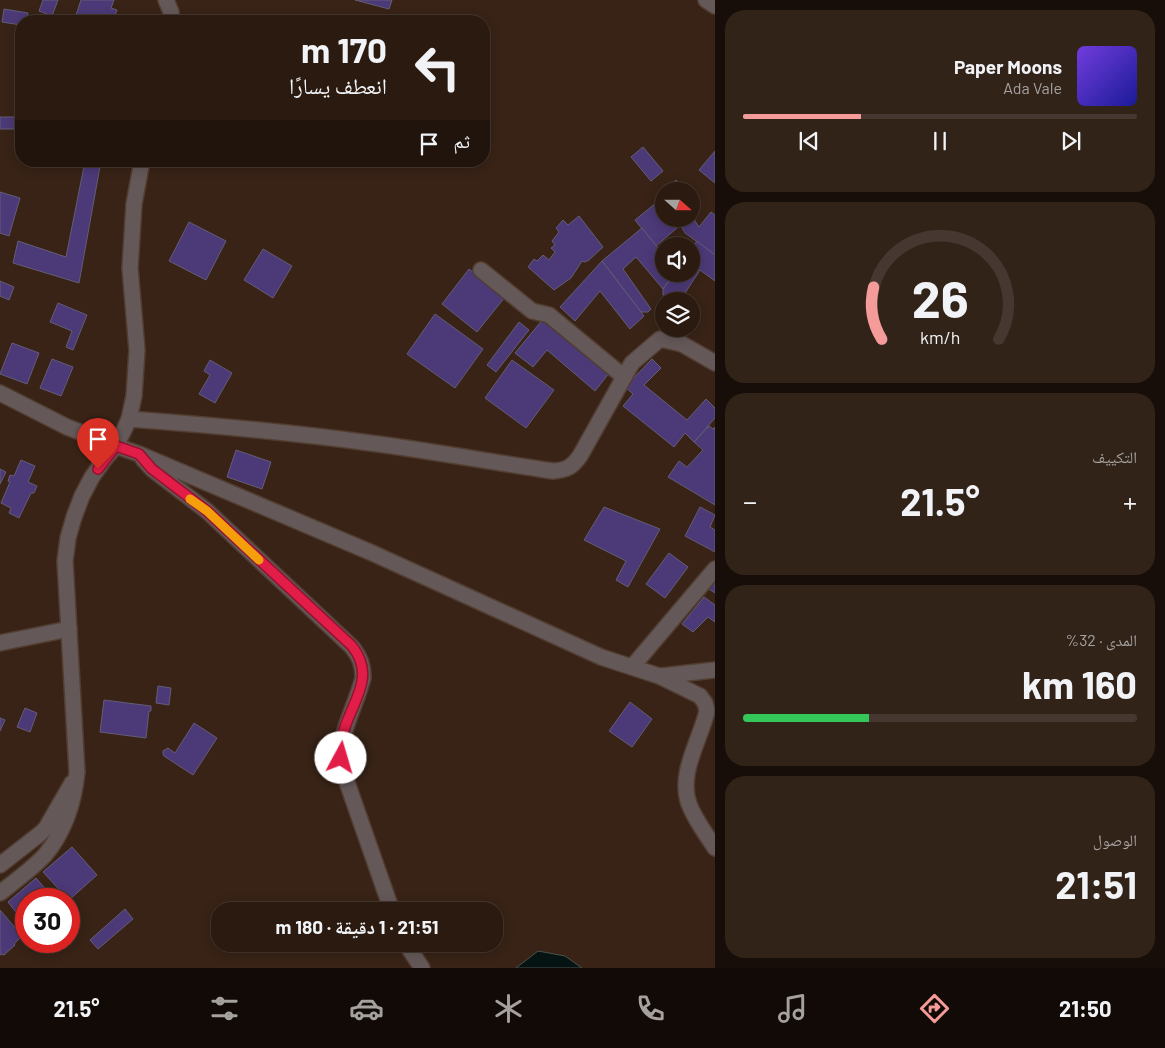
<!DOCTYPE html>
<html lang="ar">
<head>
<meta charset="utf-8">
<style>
	:root { --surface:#2a1a10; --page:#322319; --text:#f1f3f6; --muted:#a5a19f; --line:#463830; --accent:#f59b99 }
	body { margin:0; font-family:Barlow,"Noto Naskh Arabic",sans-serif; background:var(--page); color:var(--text); direction:rtl; height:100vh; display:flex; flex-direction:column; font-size:19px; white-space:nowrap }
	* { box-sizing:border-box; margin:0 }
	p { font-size:16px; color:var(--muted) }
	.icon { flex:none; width:28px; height:28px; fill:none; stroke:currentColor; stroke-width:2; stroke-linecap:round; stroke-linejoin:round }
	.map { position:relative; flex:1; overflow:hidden; direction:ltr }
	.side { display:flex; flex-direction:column; gap:10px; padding:10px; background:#170e09; width:450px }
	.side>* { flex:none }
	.top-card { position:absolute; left:15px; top:15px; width:475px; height:152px; border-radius:20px; box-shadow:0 2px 12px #0003,0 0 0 1px var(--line); direction:rtl; background:#2a1a10; color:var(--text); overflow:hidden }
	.needle { width:32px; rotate:111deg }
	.tools { position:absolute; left:655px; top:182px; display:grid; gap:10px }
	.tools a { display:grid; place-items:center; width:45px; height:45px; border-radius:50%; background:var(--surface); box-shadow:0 2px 12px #0003,0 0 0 1px var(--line); font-size:25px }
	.speed { position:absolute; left:15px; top:888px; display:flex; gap:10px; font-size:25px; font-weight:700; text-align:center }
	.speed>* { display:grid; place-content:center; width:65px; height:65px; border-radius:50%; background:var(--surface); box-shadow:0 2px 12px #0003,0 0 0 1px var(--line); line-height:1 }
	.speed .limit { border:8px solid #d22; background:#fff; color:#111 }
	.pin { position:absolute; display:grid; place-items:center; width:42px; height:42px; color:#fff; margin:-51px -21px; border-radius:50% 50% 50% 0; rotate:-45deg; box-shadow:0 0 5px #0007 }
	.pin .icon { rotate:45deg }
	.me { position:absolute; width:55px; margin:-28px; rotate:6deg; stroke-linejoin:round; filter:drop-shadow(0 0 4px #0008) }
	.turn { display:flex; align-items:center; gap:18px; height:105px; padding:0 20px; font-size:22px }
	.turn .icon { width:65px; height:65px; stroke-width:2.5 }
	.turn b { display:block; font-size:35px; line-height:42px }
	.then { display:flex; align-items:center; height:48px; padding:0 20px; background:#0003; gap:10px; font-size:19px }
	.big { font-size:38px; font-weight:700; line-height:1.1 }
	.side .card { flex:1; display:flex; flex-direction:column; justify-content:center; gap:8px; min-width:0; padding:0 18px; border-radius:20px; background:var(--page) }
	.side .dial { align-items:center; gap:0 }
	.dial svg { height:130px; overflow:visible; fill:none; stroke:var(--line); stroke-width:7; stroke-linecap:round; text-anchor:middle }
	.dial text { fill:var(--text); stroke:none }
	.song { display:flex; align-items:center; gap:15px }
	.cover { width:60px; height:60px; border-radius:8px; background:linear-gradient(135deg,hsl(260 70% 55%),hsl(240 70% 35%)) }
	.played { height:5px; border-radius:2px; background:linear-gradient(90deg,var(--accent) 30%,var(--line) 30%) }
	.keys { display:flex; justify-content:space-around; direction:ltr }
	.heat { display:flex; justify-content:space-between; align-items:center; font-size:28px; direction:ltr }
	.charge { height:8px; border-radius:4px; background:linear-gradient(90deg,#34c759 32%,var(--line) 0) }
	.trip { position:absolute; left:211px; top:902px; width:292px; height:50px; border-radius:20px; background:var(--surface); box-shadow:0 2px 12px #0003,0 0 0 1px var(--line); font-weight:700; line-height:50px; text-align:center; direction:rtl }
	.dock { display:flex; height:80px; justify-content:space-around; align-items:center; background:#110a06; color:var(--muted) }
	.dock .icon { width:35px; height:35px }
	.dock .selected { color:var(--accent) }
	.dock b { font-size:22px; color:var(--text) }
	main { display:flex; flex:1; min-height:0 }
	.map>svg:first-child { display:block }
	.water { fill:#051313; stroke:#4c514e }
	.building { fill:#4c3977; stroke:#635d76 }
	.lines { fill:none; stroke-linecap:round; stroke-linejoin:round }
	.minor-casing { stroke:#523e31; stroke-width:18 }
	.minor { stroke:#655859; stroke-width:15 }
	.route-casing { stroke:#92132f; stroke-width:12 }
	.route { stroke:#e11d48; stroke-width:9 }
	.slow { stroke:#f59e0b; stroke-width:9 }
</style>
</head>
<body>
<main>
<section class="side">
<div class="card">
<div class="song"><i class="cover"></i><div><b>Paper Moons</b><p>Ada Vale</p></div></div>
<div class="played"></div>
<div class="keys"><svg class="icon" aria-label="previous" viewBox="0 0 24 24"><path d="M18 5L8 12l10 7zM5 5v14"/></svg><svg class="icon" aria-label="pause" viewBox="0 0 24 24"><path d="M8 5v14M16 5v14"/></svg><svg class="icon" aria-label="next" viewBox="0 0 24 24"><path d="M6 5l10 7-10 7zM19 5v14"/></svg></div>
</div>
<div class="card dial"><svg viewBox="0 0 100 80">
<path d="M14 69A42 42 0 1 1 86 69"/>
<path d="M14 69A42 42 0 0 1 9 37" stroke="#f59b99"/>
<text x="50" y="56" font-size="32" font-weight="700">26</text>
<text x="50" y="72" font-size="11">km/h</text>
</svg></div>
<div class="card"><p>التكييف</p>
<div class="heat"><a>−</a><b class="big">21.5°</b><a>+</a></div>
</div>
<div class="card"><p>المدى · 32%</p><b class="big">160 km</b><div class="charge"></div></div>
<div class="card"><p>الوصول</p><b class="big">21:51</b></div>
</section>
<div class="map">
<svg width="715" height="968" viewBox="0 0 715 968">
	<rect width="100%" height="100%" fill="#382316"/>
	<polygon class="water" points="538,951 565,956 582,968 516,968"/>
	<g class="building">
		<polygon points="43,0 58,0 52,16 39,11"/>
		<polygon points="81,0 114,0 111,8 117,10 113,21 74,21"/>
		<polygon points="355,0 392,0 389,9"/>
		<polygon points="4,9 28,13 26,21 21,21 21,25 2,22"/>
		<polygon points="0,117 15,117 16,129 0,129"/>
		<polygon points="643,147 663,171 651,181 631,157"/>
		<polygon points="715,151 715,183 699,170"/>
		<polygon points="85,161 101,161 79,283 13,263 18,241 66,257"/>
		<polygon points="676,180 688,191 664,191"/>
		<polygon points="0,192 20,198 9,236 0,233"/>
		<polygon points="656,203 664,212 664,219 670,219 677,228 656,246 635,220"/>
		<polygon points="711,212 715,215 715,255 685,233 677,219 691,219 691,215 699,227"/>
		<polygon points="579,216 603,247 589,260 585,262 582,261 571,278 554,290 528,267 534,259 537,261 543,255 549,260 555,252 551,248 555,245 552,241 559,232 556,228 563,220 568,225"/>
		<polygon points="189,222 226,241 206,280 169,261"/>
		<polygon points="642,228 664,255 664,274 674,274 663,289 636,257 623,269 651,309 648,312 641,312 602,261"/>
		<polygon points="697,241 715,255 715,281 700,270 680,301 673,301 663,295 663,289 674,274 691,274 691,249"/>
		<polygon points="263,249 292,266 273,298 244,280"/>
		<polygon points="602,261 644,316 630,329 600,291 575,321 560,307"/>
		<polygon points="469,269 505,297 477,332 442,304"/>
		<polygon points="0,281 14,287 9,300 0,296"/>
		<polygon points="58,303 87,315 73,350 66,347 72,331 50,322"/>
		<polygon points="435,314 483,349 455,388 407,354"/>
		<polygon points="544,318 610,372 595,391 547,350 533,367 515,353"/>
		<polygon points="519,322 529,330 496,372 487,365"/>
		<polygon points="12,343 39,353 27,384 0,374"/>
		<polygon points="52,359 73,367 61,396 40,388"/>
		<polygon points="652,359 661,368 644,385 687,420 706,399 715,408 715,418 694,442 685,433 674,447 623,406 633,394 625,387"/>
		<polygon points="210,360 232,373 215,403 199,394 210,375 204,371"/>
		<polygon points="512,360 554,390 526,428 485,398"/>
		<polygon points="709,426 713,429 715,427 715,505 668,477 679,461 687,467 703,450 694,442"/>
		<polygon points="236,450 271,462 262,489 227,477"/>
		<polygon points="21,460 35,466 28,482 37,486 34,493 31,493 19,518 9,513 11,508 1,503 10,482 8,481 10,475 14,476"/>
		<polygon points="0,469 6,472 0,484"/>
		<polygon points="604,507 660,529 628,587 616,580 626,561 584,540"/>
		<polygon points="700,507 715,515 710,527 715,530 715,552 685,536"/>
		<polygon points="669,553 688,567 665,598 646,584"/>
		<polygon points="715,580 715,593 709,589"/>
		<polygon points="704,597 715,605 715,622 708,617 693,632 682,624"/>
		<polygon points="158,686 171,688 169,705 156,703"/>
		<polygon points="104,700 151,706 151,711 149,711 146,738 100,732"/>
		<polygon points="630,702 652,719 632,747 609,731"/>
		<polygon points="25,708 37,713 30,732 17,727"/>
		<polygon points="0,718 5,720 0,731"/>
		<polygon points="194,723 217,738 193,775 164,756 163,754 163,751 168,748 175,753"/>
		<polygon points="72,847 97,875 69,900 43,872"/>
		<polygon points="36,878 54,899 26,899 26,925 8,902"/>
		<polygon points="125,909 133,919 98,949 90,940"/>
		<polygon points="0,910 22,936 14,944 15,945 4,955 2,954 0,955"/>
	</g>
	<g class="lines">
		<g class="minor-casing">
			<g id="minor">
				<polyline points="166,0 171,12 171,21"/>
				<polyline points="706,0 715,6"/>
				<polyline points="481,270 532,311 549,315 624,377"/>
				<path d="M0,393L67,427L116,446L139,454L370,552L601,657L659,676L700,696L705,703L707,711C700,741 678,773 689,804C695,820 706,834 715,848"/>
				<path d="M129,419C209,425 290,432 370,443C431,451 492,462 553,471C567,470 572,467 580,456L632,363L660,339L682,344L715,363"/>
				<path d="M143,459L152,469L207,511L352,647C360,657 363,665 363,678C354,712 338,731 342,768L392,911"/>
				<polyline points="0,643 69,629"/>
				<polyline points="632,667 715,569"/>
				<polyline points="661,676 715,670"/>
				<polyline points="0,865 41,833 46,828 72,783"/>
				<path d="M0,893C15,881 32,869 45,855C65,831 74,803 77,772L65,561L68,538L74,517L82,496L92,477L104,460L116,446L124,430L129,419L134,396L137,350L130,268L134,204L142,161"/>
				<polyline points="406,944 422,968"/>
			</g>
		</g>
		<use href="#minor" class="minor"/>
	</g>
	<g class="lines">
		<g class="route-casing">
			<path id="route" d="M98,469L116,446L139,454L152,469L207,511L352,646C375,675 355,698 345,727C342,737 341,747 341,758"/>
		</g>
		<use href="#route" class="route"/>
		<polyline class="slow" points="190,499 207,511 259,560"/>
	</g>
</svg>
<div class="tools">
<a><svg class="needle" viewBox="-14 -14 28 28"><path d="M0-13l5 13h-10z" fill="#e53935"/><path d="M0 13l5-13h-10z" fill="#a5a19f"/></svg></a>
<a><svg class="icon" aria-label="sound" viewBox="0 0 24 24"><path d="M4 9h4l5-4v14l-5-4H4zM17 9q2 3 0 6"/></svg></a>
<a><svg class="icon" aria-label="layers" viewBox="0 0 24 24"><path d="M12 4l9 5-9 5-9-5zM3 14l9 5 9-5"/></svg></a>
</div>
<div class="speed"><div class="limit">30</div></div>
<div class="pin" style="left:98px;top:469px;background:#d93025"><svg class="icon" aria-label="arrive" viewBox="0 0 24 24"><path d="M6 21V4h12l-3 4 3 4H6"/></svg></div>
<svg class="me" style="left:341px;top:758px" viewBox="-20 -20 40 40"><circle r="19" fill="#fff"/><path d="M0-13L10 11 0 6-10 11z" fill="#e11d48"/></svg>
<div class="trip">21:51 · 1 دقيقة · 180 m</div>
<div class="top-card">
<div class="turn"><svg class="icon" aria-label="left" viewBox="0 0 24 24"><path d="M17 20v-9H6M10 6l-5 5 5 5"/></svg><div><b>170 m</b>انعطف يسارًا</div></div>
<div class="then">ثم<svg class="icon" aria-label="arrive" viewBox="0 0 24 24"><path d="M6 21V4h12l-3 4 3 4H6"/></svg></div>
</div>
</div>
</main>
<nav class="dock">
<b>21:50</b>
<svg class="icon selected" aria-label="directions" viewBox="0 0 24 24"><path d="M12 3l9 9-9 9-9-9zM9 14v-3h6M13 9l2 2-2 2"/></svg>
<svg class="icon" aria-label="music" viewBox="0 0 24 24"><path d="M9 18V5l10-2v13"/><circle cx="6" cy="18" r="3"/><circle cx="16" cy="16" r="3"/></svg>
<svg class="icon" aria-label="phone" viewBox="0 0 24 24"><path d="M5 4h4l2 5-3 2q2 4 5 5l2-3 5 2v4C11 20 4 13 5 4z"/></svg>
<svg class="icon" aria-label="climate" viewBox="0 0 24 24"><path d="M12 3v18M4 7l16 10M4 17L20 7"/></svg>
<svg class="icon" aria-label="car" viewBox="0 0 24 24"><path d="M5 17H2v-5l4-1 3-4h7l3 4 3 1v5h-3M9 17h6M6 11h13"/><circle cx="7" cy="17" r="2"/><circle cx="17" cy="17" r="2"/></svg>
<svg class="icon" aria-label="filters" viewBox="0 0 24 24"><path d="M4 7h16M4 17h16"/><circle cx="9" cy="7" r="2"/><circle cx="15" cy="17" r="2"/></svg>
<b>21.5°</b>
</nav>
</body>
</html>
